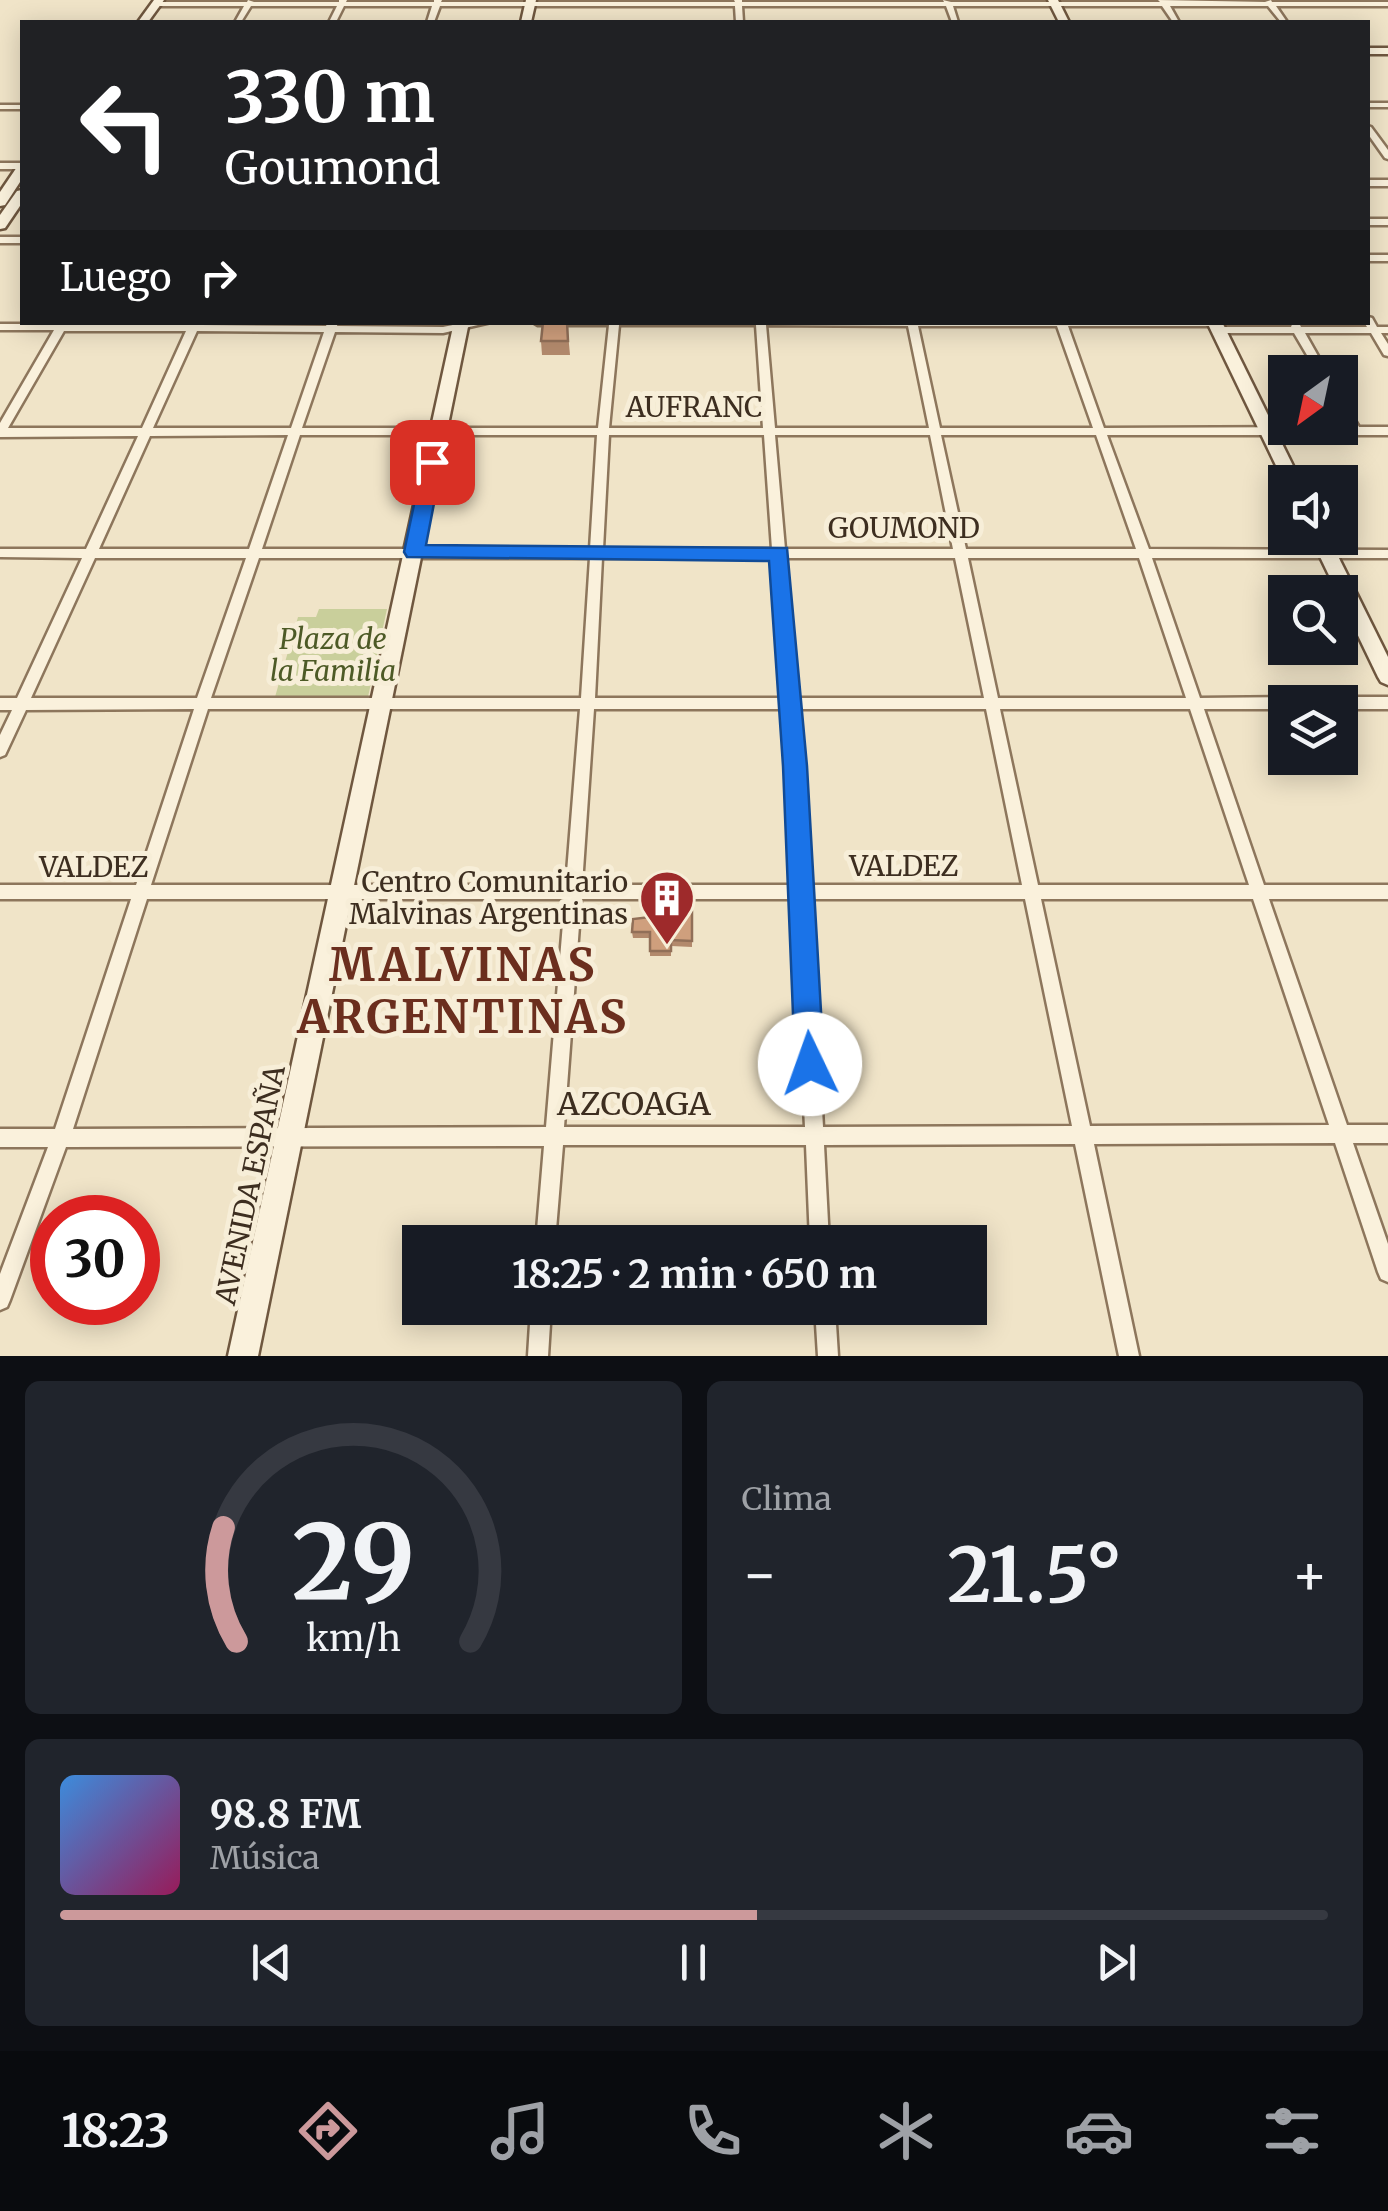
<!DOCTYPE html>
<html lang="es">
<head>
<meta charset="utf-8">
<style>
	:root { --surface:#171b24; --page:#20242c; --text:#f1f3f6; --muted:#9ea1a6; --line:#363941; --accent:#cc999b }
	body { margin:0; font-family:Merriweather,serif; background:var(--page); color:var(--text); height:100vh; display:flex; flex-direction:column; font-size:38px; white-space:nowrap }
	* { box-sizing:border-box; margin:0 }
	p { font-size:32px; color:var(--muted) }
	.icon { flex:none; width:55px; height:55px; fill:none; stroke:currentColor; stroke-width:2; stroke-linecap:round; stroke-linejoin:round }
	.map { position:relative; height:1356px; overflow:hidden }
	.panel { display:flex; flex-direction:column; gap:25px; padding:25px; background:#0d0f14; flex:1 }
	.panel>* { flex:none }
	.hud { position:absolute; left:20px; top:20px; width:1350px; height:305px; border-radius:0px; box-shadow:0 5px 25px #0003; background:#202124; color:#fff; overflow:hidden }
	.needle { width:65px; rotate:213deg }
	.fabs { position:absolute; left:1268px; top:355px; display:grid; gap:20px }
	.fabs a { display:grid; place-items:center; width:90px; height:90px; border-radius:0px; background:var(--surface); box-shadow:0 5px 25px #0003; font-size:50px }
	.speed { position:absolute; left:30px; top:1195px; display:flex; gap:20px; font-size:50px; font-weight:700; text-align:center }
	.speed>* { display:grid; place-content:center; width:130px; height:130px; border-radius:50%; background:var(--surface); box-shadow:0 5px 25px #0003; line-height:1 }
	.speed .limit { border:15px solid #d22; background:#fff; color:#111 }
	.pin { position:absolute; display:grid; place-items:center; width:85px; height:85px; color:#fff; margin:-42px; border-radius:20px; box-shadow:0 5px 15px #0006 }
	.me { position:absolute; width:110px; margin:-55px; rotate:357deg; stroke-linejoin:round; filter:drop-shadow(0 0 8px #0008) }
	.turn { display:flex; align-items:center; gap:35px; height:210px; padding:0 40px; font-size:45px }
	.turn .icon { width:130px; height:130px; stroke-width:2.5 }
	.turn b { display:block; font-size:70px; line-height:85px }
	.then { display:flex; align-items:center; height:95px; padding:0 40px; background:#0003; gap:20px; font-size:38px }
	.big { font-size:75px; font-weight:700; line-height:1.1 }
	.panel .tile { flex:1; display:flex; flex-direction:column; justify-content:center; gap:15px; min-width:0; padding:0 35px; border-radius:15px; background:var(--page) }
	.panel .dial { align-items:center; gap:0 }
	.dial svg { height:260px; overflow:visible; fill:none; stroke:var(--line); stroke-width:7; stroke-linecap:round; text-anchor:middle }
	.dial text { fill:var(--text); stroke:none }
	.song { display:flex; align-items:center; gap:30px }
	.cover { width:120px; height:120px; border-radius:15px; background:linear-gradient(135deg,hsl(210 70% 55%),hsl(330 70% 35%)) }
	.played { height:10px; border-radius:5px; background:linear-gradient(90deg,var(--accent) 55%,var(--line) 55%) }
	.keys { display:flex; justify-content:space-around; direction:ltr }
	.heat { display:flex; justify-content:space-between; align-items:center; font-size:55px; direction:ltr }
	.panel .tiles { flex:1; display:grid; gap:25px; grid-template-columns:1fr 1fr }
	.tile:last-child { grid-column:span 2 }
	.trip { position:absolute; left:402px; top:1225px; width:585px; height:100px; border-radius:0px; background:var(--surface); box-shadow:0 5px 25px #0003; font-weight:700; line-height:100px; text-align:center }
	.menu { display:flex; height:160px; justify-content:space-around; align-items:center; background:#090b0e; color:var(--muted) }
	.menu .icon { width:70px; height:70px }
	.menu .on { color:var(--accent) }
	.menu b { font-size:45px; color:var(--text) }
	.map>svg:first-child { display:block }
	.green { fill:#c9cf9b }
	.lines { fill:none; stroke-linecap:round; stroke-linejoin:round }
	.minor-casing { stroke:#8d765c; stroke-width:5 }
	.secondary-casing { stroke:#6f573f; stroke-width:5 }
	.minor { fill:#faf1dc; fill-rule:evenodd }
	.secondary { fill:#faf1dc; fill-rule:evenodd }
	.wall { fill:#b2896c }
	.building { fill:#cf9f7d; stroke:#916f58; stroke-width:2.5 }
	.route { fill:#1a73e8; stroke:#114b97; stroke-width:2.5 }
	.labels { text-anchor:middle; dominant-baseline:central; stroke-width:10; stroke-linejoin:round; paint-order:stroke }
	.street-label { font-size:28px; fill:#3d2e20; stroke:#f7eed8 }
	.park-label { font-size:28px; font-style:italic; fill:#4d5a26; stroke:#f7eed8 }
	.poi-label { font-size:28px; fill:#3d2e20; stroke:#f7eed8; text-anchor:end }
	.near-street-label { font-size:32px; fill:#3d2e20; stroke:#f7eed8 }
	.near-district-label { font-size:45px; font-weight:bold; letter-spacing:2.5px; fill:#6b2e1e; stroke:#f7eed8 }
</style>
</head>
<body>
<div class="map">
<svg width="1388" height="1356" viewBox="0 0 1388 1356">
	<rect width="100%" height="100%" fill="#f0e4c8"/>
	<polygon class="green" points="319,609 387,609 368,697 275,697 298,617 316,617"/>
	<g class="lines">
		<g class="minor-casing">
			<g id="minor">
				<polygon points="248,0 254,2 339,2 339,0 347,0 346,2 434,2 434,0 442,0 441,2 735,2 734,0 742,0 742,2 944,2 943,0 951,2 1160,2 1158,0 1265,2 1271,0 1272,2 1388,2 1388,6 1276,6 1287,22 1281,22 1268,6 1170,6 1179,22 1173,22 1162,6 953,6 958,22 952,22 946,6 742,6 743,22 736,22 735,6 440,6 434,22 427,22 432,6 344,6 336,22 329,22 337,6 251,6 241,22 235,22 244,6 156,6 152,4 156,2 247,2"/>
				<rect x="1368" y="103" width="20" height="4"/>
				<rect x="0" y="105" width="22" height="4"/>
				<polygon points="1368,126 1371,127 1388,150 1388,159 1385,158 1368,134"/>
				<rect x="0" y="163" width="22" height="6"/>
				<rect x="1368" y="180" width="20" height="6"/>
				<rect x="1368" y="219" width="20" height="6"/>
				<rect x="0" y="237" width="22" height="6"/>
				<rect x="1368" y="255" width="20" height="6"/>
				<polygon points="1368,317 1372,318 1377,327 1388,327 1388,333 1381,333 1388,344 1388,356 1384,355 1371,333 1305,333 1327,372 1317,372 1294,333 1218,333 1213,330 1218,327 1291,327 1293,322 1299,323 1301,327 1367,327 1364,322 1368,322"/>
				<path d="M58,322L189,325L191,322H199L200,325L326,326L328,322H338L337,326L443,327L467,322H491L443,333L335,332L302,428H598L609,325H538L533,322H1220L1215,326H1068L1104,428L1347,427L1340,414V401L1344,402L1359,427H1388V435H1107L1149,549L1388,550V558H1152L1200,698L1285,697L1292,702H1285V709H1204L1264,885H1388V899H1269L1347,1125H1388V1143H1353L1388,1244V1282L1381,1279L1378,1272L1335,1143L1094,1144L1139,1356H1119L1075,1144L824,1145L829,1242H810L806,1145H563L555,1242H536L544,1146L66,1147L10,1300L7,1307L0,1310V1274L48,1147H0V1129H55L131,899H0V885H136L194,709L26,710L5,755L0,757V735L12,710H0V698H17L82,558L0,557V549H86L138,436L0,437V423L54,330H0V324H57ZM619,325H756L763,428H609ZM766,325L908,326L929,428H775ZM918,326H1057L1093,428H940ZM64,331H186L142,428H8ZM197,331L324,332L291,428H153ZM288,435L249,549H99L150,436ZM300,435H597L590,549H262ZM609,435H764L772,549H603ZM775,435H930L953,549H785ZM941,435H1096L1136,549H966ZM95,558H246L197,698H31ZM259,558H590L581,698H211ZM602,558H773L783,698H595ZM785,558H955L984,698H797ZM968,558H1139L1186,698H998ZM208,709H580L566,885H151ZM594,709H784L793,885H582ZM798,709H986L1022,885H809ZM1000,709H1190L1249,885H1038ZM147,899H565L546,1127L73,1129ZM581,899H794L805,1127H564ZM810,899H1025L1072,1126L823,1127ZM1041,899H1253L1329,1125L1090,1126Z"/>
				<polygon points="1340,697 1388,697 1388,709 1340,709 1340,702 1333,702"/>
				<polygon points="531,1308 551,1308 548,1356 528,1356"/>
				<polygon points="815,1308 835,1308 838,1356 818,1356"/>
			</g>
		</g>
		<g class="secondary-casing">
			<g id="secondary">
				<polygon points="154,0 164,0 148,22 138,22"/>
				<polygon points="526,0 536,0 531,22 521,22"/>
				<polygon points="1048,0 1058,0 1069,22 1059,22"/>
				<rect x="1368" y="48" width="20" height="6"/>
				<polygon points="22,166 22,179 5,205 0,206 0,192 17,167"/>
				<polygon points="22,190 22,203 5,228 0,229 0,215 17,191"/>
				<polygon points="454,322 469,322 258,1356 228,1356"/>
				<polygon points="1207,322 1222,322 1301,482 1284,482"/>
				<polygon points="1311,538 1329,538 1388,657 1388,685 1381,682 1378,677"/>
			</g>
		</g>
		<use href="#minor" class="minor"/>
		<use href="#secondary" class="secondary"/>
	</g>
	<g class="wall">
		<polygon points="567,322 570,355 542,355 541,341"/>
		<polygon points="692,912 692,947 671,946 671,956 650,956 650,938 633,938 632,932"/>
	</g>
	<g class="building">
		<polygon points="543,322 567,322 568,341 541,341"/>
		<polygon points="692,912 692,941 671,940 671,951 650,951 650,932 632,932 633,919"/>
	</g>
	<polygon class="route" points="432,456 442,462 426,545 787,548 807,766 824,1064 820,1074 810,1078 799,1074 795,1064 783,766 769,561 407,557 404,552 423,462"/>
	<defs>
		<g id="building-pin" transform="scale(2.875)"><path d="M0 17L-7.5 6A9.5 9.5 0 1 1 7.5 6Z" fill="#9e2a2b" stroke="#f7eed8"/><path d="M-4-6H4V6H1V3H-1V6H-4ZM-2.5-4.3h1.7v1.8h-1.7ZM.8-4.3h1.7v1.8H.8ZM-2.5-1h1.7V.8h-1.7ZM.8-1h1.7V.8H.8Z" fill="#fff"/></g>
	</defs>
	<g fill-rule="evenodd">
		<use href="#building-pin" x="667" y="898"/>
	</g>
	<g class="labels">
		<g class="street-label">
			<text x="694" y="407">AUFRANC</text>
			<text x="904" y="528">GOUMOND</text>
			<text x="904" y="866">VALDEZ</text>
			<text x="94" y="867">VALDEZ</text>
			<text transform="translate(250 1185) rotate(-78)">AVENIDA ESPAÑA</text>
		</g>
		<g class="park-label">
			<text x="333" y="639">Plaza de<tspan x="333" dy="32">la Familia</tspan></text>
		</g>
		<g class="poi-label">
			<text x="628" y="882">Centro Comunitario<tspan x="628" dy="32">Malvinas Argentinas</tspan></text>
		</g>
		<g class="near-street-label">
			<text x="634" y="1104">AZCOAGA</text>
		</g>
		<g class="near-district-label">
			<text x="463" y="965">MALVINAS<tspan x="463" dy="52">ARGENTINAS</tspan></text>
		</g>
	</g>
</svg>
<div class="fabs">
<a><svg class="needle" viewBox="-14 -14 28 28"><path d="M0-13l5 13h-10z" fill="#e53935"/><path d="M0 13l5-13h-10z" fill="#9ea1a6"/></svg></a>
<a><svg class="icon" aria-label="sound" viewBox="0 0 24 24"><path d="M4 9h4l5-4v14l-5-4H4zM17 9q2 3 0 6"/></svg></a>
<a><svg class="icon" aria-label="search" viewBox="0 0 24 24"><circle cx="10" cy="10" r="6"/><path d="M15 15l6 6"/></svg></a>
<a><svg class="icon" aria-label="layers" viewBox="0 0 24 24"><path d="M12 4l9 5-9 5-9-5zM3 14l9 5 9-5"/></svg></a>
</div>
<div class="speed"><div class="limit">30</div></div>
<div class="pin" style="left:432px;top:462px;background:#d93025"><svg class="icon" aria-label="arrive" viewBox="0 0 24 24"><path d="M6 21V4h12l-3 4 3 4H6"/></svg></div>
<svg class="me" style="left:810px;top:1064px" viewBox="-20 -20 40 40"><circle r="19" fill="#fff"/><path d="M0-13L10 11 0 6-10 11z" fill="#1a73e8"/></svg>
<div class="trip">18:25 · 2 min · 650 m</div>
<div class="hud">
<div class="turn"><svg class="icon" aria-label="left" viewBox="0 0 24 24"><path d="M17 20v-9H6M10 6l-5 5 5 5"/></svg><div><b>330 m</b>Goumond</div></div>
<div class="then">Luego<svg class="icon" aria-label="right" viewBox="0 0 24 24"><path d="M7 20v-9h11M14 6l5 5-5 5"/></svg></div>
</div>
</div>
<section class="panel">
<div class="tiles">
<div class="tile dial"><svg viewBox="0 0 100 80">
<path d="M14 69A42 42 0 1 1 86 69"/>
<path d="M14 69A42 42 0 0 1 10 34" stroke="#cc999b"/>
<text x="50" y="56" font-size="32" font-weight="700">29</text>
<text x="50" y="72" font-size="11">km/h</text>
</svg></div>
<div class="tile"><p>Clima</p>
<div class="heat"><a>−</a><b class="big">21.5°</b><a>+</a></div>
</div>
<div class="tile">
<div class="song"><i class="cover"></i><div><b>98.8 FM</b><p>Música</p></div></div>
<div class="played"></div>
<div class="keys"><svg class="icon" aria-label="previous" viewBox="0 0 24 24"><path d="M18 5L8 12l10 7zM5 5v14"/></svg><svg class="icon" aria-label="pause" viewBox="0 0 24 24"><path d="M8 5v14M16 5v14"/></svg><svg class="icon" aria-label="next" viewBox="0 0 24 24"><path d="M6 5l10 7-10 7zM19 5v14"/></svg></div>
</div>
</div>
</section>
<nav class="menu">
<b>18:23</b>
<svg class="icon on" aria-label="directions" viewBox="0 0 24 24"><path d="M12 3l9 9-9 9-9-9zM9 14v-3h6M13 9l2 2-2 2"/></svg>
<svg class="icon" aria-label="music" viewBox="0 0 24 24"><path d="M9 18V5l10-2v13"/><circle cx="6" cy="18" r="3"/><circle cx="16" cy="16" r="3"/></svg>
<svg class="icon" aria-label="phone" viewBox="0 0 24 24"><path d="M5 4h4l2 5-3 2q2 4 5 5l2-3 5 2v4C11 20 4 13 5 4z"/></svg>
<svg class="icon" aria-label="climate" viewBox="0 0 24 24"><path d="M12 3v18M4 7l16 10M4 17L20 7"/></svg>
<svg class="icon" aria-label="car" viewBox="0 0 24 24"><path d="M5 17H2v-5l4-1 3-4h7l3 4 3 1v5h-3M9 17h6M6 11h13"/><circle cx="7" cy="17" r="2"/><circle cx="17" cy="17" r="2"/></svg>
<svg class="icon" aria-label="filters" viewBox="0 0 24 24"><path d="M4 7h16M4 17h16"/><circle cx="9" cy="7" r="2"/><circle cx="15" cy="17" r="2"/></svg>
</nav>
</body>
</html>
